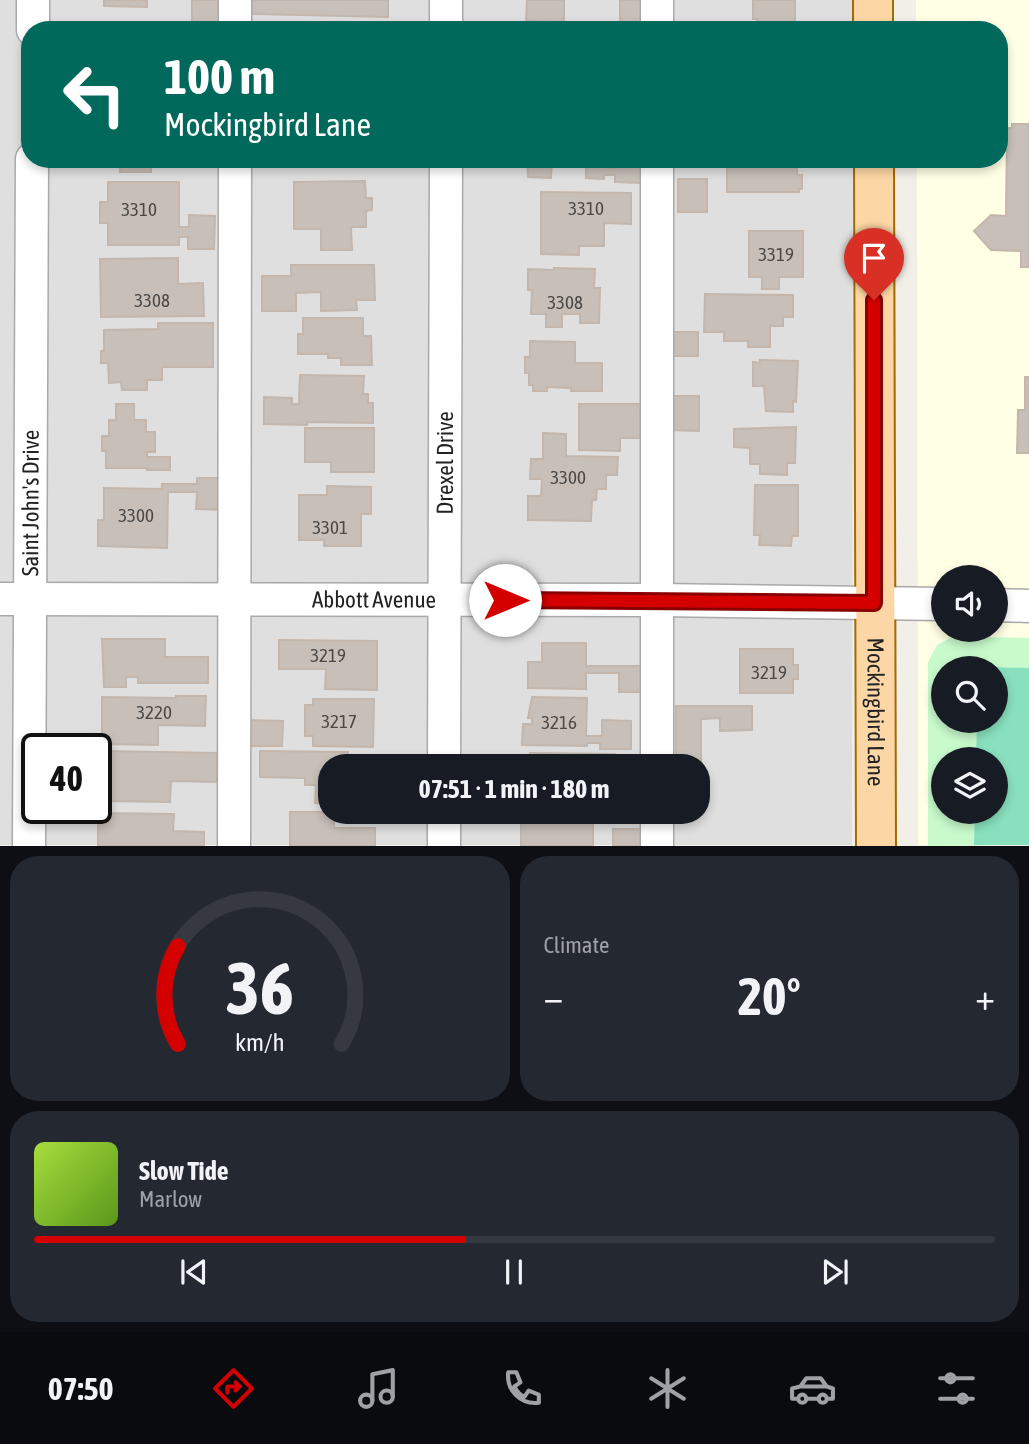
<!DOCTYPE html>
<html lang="en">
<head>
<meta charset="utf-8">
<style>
	:root { --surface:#171b24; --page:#242831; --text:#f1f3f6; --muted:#9ea1a6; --line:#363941; --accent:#d40000 }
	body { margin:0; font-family:"Asap Condensed",sans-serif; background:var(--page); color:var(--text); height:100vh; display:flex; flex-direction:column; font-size:26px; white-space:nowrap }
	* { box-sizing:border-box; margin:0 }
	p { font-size:23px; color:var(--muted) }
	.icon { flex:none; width:38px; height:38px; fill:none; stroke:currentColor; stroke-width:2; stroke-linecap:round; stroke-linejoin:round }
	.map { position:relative; height:846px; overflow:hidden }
	.sheet { display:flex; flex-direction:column; gap:10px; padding:10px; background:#0d0f14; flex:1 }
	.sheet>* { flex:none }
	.top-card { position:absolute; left:21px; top:21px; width:987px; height:147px; border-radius:28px; box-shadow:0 4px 10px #0003; background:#00695c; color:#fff; overflow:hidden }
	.tools { position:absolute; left:931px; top:565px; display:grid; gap:14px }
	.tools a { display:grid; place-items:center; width:77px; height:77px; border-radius:50%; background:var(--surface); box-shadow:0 4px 10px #0003; font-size:35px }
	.speed { position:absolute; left:21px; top:733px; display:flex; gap:14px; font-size:35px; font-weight:700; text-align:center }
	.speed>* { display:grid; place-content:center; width:91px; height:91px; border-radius:50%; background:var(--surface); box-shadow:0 4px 10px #0003; line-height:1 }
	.speed .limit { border:4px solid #111; border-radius:10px; background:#fff; color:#111 }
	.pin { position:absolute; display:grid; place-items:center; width:60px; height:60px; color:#fff; margin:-72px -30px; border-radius:50% 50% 50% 0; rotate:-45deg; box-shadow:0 0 7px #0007 }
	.pin .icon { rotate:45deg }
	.me { position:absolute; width:77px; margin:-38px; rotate:90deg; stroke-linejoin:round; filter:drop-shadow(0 0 5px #0008) }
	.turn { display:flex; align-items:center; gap:24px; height:147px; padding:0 28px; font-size:32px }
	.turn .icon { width:91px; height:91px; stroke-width:2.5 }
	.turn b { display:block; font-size:49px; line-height:60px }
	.big { font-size:52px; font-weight:700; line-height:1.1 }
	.sheet .card { flex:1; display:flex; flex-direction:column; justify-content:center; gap:10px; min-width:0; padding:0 24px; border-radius:28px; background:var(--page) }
	.sheet .dial { align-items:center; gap:0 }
	.dial svg { height:182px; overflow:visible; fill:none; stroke:var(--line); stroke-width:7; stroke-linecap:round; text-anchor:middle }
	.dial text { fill:var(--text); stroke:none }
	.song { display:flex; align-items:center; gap:21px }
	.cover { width:84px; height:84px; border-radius:10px; background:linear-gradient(135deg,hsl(80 70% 55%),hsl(90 70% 35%)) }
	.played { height:7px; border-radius:4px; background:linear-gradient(90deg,var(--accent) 45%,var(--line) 45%) }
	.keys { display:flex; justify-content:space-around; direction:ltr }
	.heat { display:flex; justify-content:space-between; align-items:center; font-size:38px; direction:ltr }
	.sheet .tiles { flex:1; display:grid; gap:10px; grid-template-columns:1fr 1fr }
	.card:last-child { grid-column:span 2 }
	.trip { position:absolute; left:318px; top:754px; width:392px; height:70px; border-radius:28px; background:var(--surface); box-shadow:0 4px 10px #0003; font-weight:700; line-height:70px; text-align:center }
	.tab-bar { display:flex; height:112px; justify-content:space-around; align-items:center; background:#090b0e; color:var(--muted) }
	.tab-bar .icon { width:49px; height:49px }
	.tab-bar .on { color:var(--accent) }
	.tab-bar b { font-size:32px; color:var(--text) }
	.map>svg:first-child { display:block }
	.residential { fill:#e0dfdf; fill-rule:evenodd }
	.education { fill:#ffffe5; fill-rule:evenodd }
	.park { fill:#c8facc; fill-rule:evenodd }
	.pitch { fill:#88e0be }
	.building { fill:#c7bfb8; stroke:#c4b6ab; stroke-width:2 }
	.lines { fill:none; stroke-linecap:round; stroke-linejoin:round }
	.minor-casing { stroke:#a9a9a9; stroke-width:35 }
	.major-casing { stroke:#a06b00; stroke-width:42 }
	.minor { stroke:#fff; stroke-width:32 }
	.major { stroke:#fcd6a4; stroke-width:38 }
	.route-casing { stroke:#8a0000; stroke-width:18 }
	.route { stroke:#d40000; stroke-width:12 }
	.labels { text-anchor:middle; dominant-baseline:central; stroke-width:5; stroke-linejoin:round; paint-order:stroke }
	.number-label { font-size:19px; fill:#4b4948 }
	.street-label { font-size:23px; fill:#222; stroke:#fff }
</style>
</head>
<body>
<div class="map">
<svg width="1029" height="846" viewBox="0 0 1029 846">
	<rect width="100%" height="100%" fill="#f2efe9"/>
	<path class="residential" d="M0,0H853V30H30V159H853L852,845H0ZM37,749H96V808H37ZM331,766H698V812H331Z"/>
	<path class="education" d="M916,0H1029V845H918L917,159H999V30H916ZM943,578H996V630H943ZM943,668H996V721H943ZM943,760H996V812H943Z"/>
	<path class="park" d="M954,636L1029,638V845L928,846V662L937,645ZM943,668H996V721H943ZM943,760H996V812H943Z"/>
	<polygon class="pitch" points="978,667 1029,668 1029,845 974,845 975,812 996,812 996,760 976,759 977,721 996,721 996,668 978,668"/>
	<g class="building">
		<polygon points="104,0 147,0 147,7 104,6"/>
		<polygon points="192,0 221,0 220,26 192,25"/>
		<polygon points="252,0 388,0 388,17 252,14"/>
		<polygon points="527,0 564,0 564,22 526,21"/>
		<polygon points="620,0 650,0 649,30 620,30"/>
		<polygon points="753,0 795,0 795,26 757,26 757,19 753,19"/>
		<polygon points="1012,124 1029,124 1029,267 1021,267 1021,251 991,250 974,231 991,215 1006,216 1007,128 1012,128"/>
		<rect x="120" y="159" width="31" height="13"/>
		<polygon points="255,159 303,159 303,165 255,164"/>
		<polygon points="527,159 604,159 604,167 615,168 615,159 643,159 642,183 615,182 615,175 604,175 604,179 586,178 586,167 563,166 563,160 552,160 551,178 528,177"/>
		<polygon points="727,159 797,159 797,175 802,175 802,189 799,189 799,192 727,192"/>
		<rect x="678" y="179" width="29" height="33"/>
		<polygon points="365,181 366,198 372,198 372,210 366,211 366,227 351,227 352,250 321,250 321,229 294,229 294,182"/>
		<polygon points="108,182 179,182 179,227 189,227 189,215 215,216 214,249 188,249 188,237 179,237 179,245 108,245 108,223 100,223 100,202 108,202"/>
		<polygon points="541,192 631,193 631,224 604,223 604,246 579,246 579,255 541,254"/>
		<polygon points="749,231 803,231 803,277 779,277 779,289 762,289 762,277 749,277"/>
		<polygon points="178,258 178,284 203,283 204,316 101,317 100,259"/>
		<polygon points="291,265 374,265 375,300 356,300 357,310 321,311 321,292 296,293 296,311 262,311 262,276 291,276"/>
		<polygon points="554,268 595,269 594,288 600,288 599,323 580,323 580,314 562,314 562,327 546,327 546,314 531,314 532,290 528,290 528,269 554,270"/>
		<polygon points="705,294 793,295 793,317 783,317 783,326 770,326 770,347 748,347 748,341 724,341 724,332 704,332"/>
		<polygon points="303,318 363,318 363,336 371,336 372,365 341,365 341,358 328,358 328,354 298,354 298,334 303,334"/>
		<polygon points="158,323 213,323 213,367 162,367 162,380 147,380 147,390 122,390 121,382 109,383 108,363 101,363 101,351 104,351 104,330 158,329"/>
		<rect x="673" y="332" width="25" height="24"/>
		<polygon points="530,341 575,342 575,363 602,363 602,391 571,391 571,388 547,387 547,391 533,391 533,385 529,385 529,373 525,373 525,357 530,357"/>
		<polygon points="760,360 798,361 796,402 793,401 793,412 766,411 764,386 753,386 753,362 760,363"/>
		<polygon points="300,375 364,376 363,394 368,394 368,403 373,403 373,423 307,422 307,425 264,424 264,397 292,398 292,404 299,404"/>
		<polygon points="1025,377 1029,377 1029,453 1017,453 1018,410 1025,410"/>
		<polygon points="670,396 699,396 699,431 670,430"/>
		<polygon points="116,404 134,404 134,420 146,420 146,432 155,432 155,452 147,452 147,457 170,457 170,470 147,470 147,468 106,468 106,451 102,451 102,436 109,436 109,420 116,420"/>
		<polygon points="579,404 641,404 640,438 620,438 620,451 579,450"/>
		<polygon points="796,427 795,463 787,463 787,475 760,474 760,464 750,464 750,448 734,447 734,429"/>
		<polygon points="305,428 374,428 374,472 331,472 331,462 305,462"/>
		<polygon points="543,433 566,434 566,456 618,457 617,475 606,475 606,489 597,489 596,500 592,500 591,521 528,520 528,496 541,496 542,479 530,479 531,459 543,459"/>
		<polygon points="197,478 226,478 225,510 196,509 197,492 168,492 167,548 98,546 98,520 104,520 104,488 162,489 162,484 197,484"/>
		<polygon points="755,485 798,485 798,536 792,536 791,546 759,545 760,535 754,535"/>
		<polygon points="327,486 371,487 371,514 361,514 361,546 324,546 324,540 299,540 299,495 327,495"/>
		<polygon points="102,639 165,639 165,657 208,657 208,683 138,683 138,677 126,677 126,687 104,687"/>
		<polygon points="279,640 377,641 377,690 325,689 326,669 279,669"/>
		<polygon points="542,643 586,643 586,666 650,666 650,692 619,692 619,673 586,673 586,689 528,688 528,662 542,662"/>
		<polygon points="740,649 793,649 793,665 798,665 798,679 793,679 793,693 740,693"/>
		<polygon points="176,696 206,696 205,726 158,725 158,745 102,744 102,697 176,698"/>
		<polygon points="532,697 587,698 586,736 602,736 602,720 631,721 631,749 600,749 600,743 587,743 587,746 522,745 523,724 532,724 532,718 528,718"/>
		<polygon points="313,699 374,699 373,747 313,746 313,736 305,736 305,705 313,705"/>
		<polygon points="676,706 752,706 752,730 720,731 720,718 701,719 701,765 676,765"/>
		<polygon points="247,720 283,721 282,746 247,746"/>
		<polygon points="105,751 217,753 217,782 171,781 170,802 104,801"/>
		<polygon points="260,751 348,752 348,766 358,766 331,766 331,804 315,803 316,785 305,785 305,778 260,777"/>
		<polygon points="530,753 615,754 615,766 530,766"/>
		<polygon points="290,812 334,812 334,828 375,828 375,846 290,846"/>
		<rect x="521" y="812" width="72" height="34"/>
		<polygon points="98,813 174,814 173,831 204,832 204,846 98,846"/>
		<rect x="613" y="829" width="29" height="17"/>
	</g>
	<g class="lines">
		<g class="minor-casing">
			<g id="minor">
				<polyline points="657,0 657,30"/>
				<polyline points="33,30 33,0"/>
				<polyline points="235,30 235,0"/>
				<polyline points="446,30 446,0"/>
				<path id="s1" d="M0,599L658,600L943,604"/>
				<polyline points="996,605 1029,606"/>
				<path id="s2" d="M444,766L446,159"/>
				<polyline points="657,766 657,159"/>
				<path id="s3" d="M29,846L32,159"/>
				<polyline points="234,846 235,159"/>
				<polyline points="444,846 444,812"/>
				<polyline points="657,846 657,812"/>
			</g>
		</g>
		<g class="major-casing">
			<g id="major">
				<polyline points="873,0 873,30"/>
				<path id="s4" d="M874,159L876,846"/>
			</g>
		</g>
		<use href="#minor" class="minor"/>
		<use href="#major" class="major"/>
	</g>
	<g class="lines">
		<g class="route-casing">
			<polyline id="route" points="505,600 874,603 874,300"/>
		</g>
		<use href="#route" class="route"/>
	</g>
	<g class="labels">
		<g class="number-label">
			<text x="586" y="208">3310</text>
			<text x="139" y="209">3310</text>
			<text x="776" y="254">3319</text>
			<text x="152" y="300">3308</text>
			<text x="565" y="302">3308</text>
			<text x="568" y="477">3300</text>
			<text x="136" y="515">3300</text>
			<text x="330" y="527">3301</text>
			<text x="328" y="655">3219</text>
			<text x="769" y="672">3219</text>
			<text x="154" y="712">3220</text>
			<text x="339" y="721">3217</text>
			<text x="559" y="722">3216</text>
		</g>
		<g class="street-label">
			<text stroke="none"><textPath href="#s2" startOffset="303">Drexel Drive</textPath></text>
			<text stroke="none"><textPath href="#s3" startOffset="343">Saint John's Drive</textPath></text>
			<text stroke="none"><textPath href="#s1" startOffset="374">Abbott Avenue</textPath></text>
			<text stroke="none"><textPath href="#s4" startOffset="553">Mockingbird Lane</textPath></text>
		</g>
	</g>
</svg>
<div class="tools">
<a><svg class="icon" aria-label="sound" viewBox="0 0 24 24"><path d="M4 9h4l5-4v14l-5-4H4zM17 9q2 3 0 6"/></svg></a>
<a><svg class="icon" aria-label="search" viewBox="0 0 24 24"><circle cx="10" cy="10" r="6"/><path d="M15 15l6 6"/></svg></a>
<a><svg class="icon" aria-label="layers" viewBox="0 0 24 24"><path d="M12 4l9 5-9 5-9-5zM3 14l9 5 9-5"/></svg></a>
</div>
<div class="speed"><div class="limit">40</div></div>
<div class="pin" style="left:874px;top:300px;background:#d93025"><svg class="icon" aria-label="arrive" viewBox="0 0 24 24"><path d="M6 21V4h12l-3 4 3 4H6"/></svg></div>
<svg class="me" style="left:505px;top:600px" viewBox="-20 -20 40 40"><circle r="19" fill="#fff"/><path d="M0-13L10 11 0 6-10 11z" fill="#d40000"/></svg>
<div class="trip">07:51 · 1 min · 180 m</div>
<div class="top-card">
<div class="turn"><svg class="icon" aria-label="left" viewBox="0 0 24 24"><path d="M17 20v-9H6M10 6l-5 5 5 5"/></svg><div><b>100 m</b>Mockingbird Lane</div></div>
</div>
</div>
<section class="sheet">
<div class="tiles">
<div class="card dial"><svg viewBox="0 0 100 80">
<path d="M14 69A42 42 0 1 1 86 69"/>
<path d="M14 69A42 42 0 0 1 14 26" stroke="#d40000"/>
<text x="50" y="56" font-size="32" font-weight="700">36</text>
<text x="50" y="72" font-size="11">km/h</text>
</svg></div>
<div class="card"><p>Climate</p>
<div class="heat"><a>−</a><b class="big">20°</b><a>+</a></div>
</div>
<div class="card">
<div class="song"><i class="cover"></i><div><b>Slow Tide</b><p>Marlow</p></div></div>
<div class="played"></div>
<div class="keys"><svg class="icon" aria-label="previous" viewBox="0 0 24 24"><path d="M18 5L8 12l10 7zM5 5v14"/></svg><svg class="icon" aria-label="pause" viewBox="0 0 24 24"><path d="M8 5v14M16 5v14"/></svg><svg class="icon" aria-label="next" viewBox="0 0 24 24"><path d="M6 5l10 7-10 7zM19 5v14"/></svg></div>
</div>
</div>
</section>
<nav class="tab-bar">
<b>07:50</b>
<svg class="icon on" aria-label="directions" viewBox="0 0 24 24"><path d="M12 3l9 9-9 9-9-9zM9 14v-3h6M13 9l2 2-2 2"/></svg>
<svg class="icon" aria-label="music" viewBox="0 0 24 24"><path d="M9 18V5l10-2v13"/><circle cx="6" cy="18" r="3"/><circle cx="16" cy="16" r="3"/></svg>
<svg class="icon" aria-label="phone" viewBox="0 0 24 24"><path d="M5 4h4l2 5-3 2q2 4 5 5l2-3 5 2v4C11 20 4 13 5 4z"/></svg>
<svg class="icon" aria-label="climate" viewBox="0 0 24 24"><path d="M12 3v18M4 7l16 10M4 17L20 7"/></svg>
<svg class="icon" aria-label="car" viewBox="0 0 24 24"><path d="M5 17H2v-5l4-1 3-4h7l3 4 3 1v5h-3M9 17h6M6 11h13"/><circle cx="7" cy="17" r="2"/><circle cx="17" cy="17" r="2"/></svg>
<svg class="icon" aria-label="filters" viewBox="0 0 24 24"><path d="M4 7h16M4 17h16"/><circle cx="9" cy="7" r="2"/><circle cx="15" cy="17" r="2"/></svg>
</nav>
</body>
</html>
